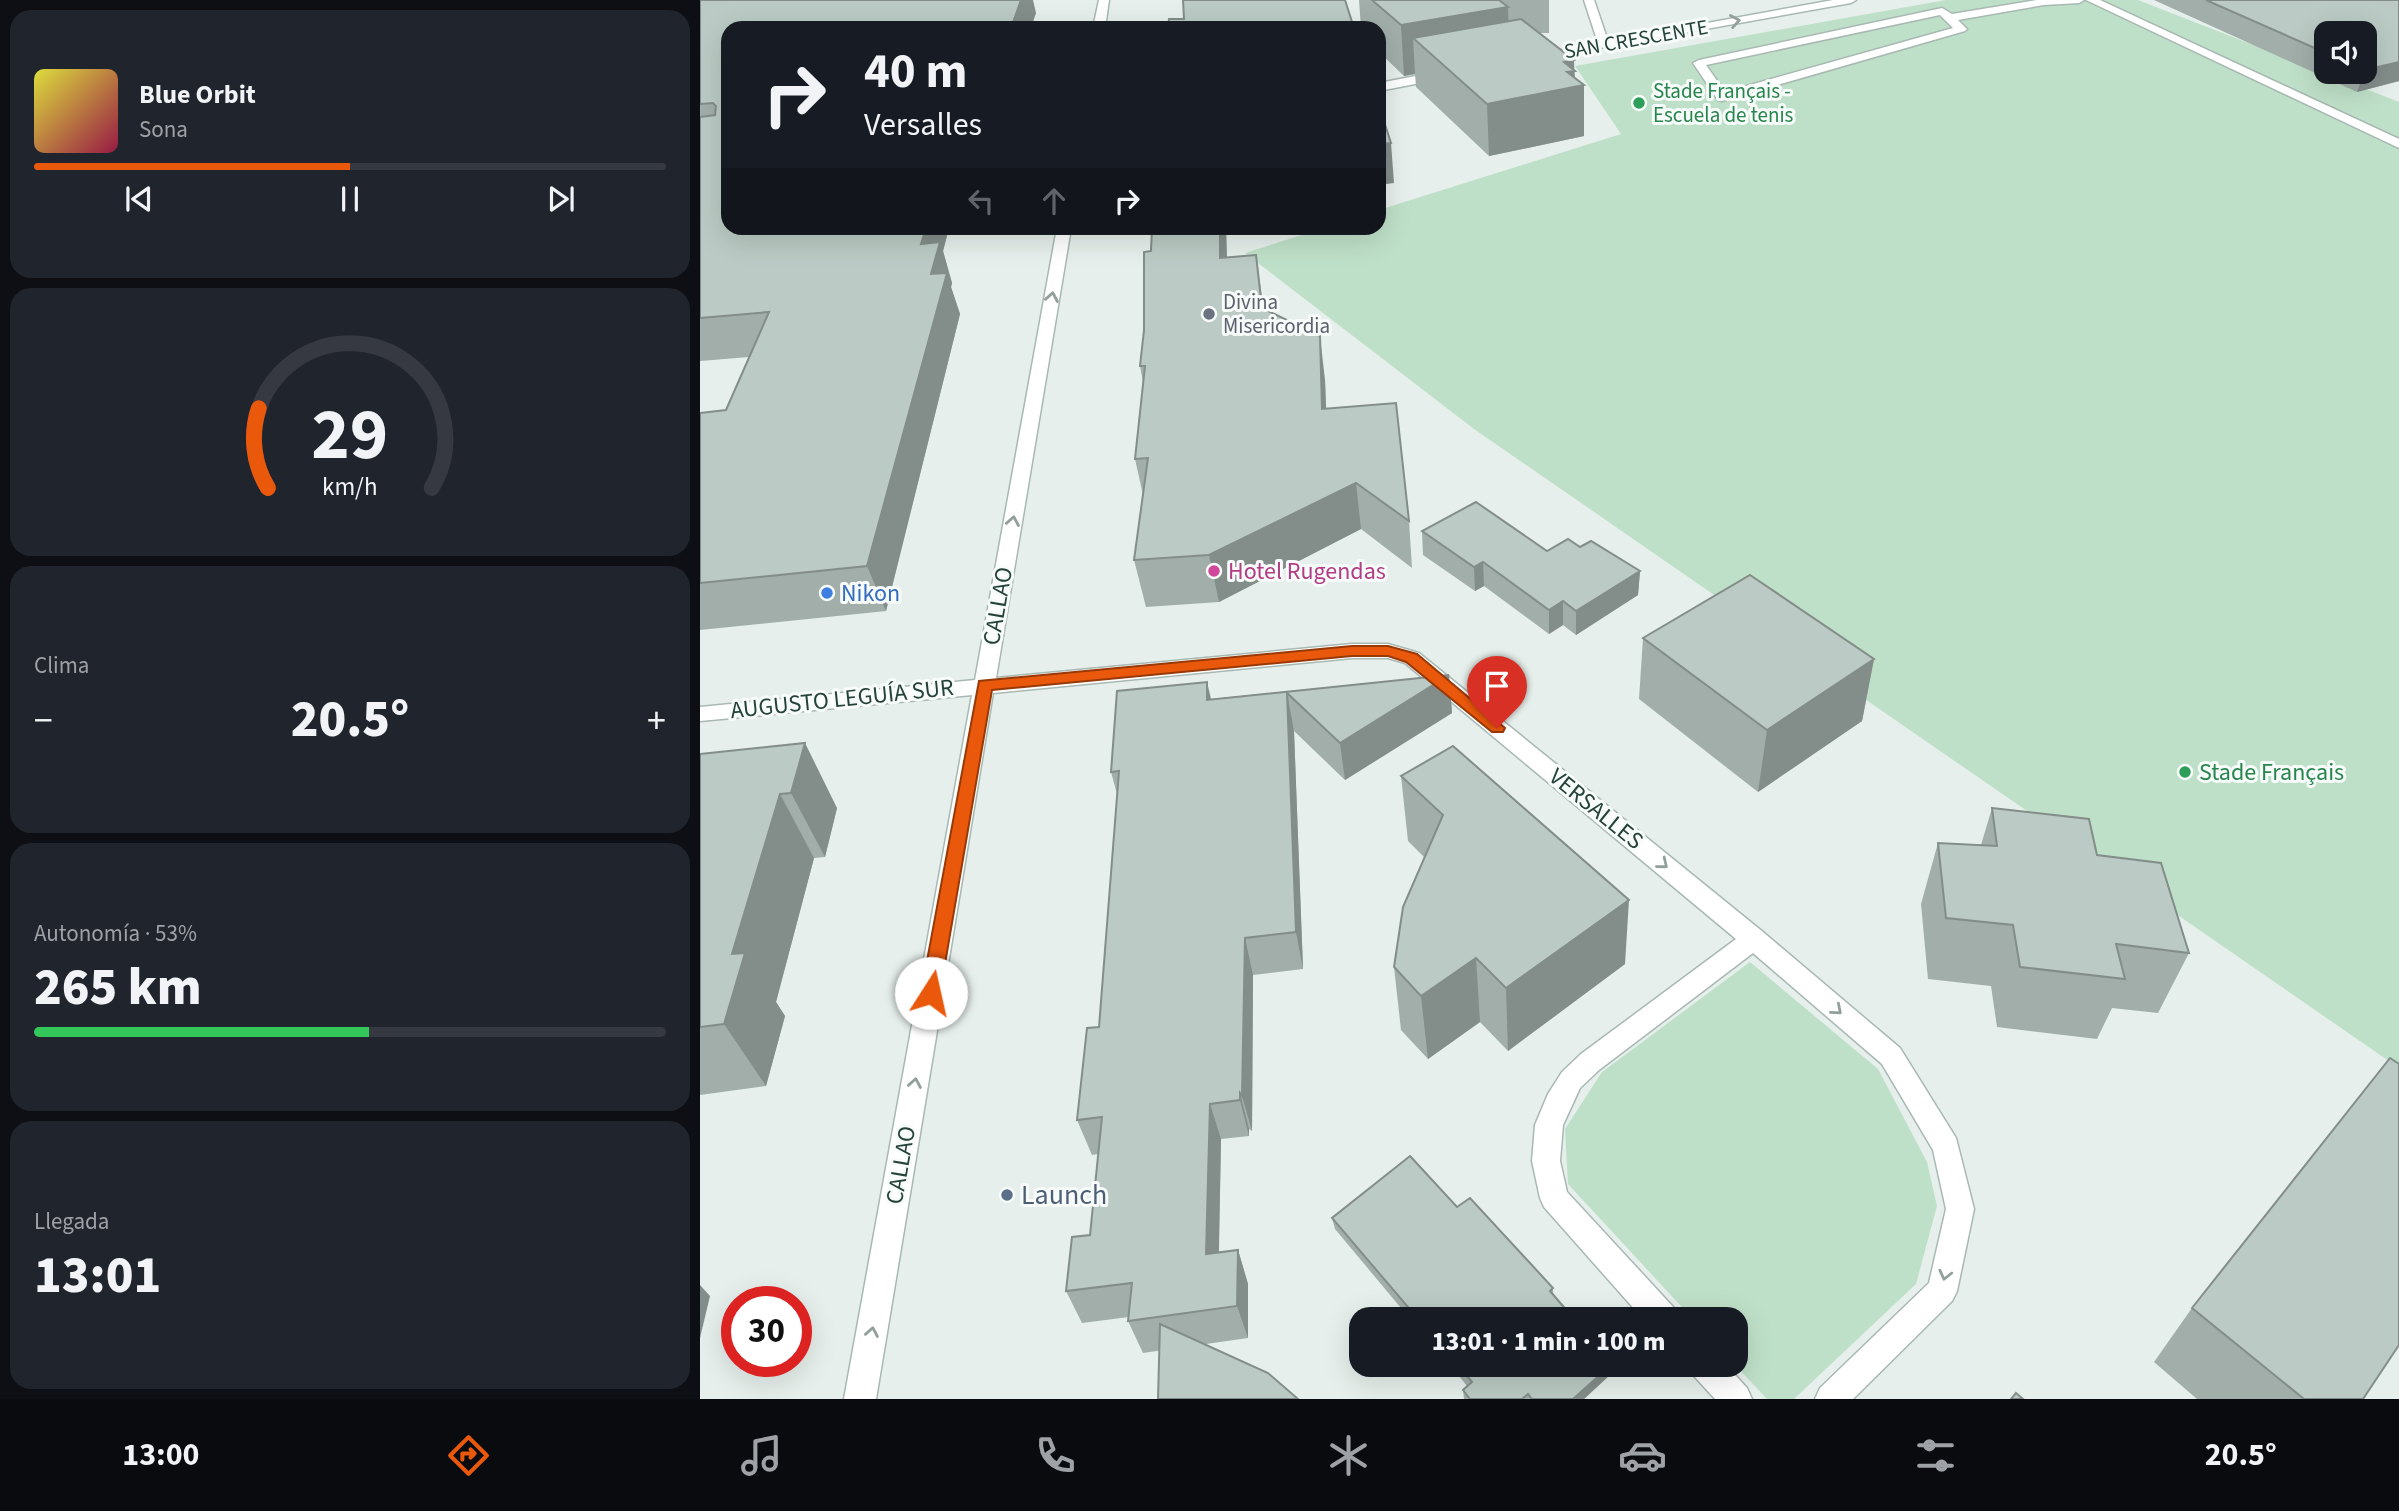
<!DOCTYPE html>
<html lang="es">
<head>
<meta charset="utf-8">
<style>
	:root { --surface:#171b24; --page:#20242c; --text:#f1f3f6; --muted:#9ea1a6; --line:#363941; --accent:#ea580c }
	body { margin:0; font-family:"Source Sans 3",sans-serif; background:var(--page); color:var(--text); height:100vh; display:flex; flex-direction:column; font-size:26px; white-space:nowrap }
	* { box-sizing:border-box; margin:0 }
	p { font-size:23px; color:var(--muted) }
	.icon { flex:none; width:38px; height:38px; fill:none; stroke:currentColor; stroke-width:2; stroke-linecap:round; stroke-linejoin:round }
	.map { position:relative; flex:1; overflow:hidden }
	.side { display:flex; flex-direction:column; gap:10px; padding:10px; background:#0d0f14; width:700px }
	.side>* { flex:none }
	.banner { position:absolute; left:21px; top:21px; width:665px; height:214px; border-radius:21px; box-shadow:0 7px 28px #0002; background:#171b24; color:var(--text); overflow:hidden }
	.controls { position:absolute; left:1614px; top:21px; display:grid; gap:14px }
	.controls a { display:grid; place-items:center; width:63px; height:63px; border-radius:14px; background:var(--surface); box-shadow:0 7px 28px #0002; font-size:35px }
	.speed { position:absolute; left:21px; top:1286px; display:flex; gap:14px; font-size:35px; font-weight:700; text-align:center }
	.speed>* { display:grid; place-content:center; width:91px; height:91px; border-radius:50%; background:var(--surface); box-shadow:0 7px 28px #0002; line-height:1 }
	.speed .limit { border:10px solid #d22; background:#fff; color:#111 }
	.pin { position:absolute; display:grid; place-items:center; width:60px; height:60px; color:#fff; margin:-72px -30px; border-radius:50% 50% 50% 0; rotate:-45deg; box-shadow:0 0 7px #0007 }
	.pin .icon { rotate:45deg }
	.me { position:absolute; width:77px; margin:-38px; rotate:10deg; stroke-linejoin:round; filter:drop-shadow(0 0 5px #0008) }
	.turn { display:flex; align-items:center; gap:24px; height:147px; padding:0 28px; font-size:32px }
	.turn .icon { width:91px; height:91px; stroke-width:2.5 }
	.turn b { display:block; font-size:49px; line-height:60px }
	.lanes { display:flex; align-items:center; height:66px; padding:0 28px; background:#0003; justify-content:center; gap:35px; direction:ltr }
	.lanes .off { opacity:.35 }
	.big { font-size:52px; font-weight:800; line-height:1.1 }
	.side .card { flex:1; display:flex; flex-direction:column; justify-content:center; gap:10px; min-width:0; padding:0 24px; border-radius:21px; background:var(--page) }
	.side .dial { align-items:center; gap:0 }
	.dial svg { height:182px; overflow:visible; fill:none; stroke:var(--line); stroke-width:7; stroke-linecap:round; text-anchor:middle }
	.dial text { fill:var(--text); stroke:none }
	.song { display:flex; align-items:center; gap:21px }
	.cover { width:84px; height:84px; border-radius:10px; background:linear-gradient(135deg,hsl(60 70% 55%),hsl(340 70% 35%)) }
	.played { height:7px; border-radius:4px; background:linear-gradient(90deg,var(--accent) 50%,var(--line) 50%) }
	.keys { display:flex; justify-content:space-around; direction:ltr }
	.heat { display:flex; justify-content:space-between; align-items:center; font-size:38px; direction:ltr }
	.charge { height:10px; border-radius:5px; background:linear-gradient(90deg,#34c759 53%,var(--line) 0) }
	.trip { position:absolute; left:649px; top:1307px; width:399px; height:70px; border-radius:21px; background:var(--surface); box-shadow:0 7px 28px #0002; font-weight:800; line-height:70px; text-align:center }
	.tab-bar { display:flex; height:112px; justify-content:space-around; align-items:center; background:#090b0e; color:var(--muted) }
	.tab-bar .icon { width:49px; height:49px }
	.tab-bar .active { color:var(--accent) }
	.tab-bar b { font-size:32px; color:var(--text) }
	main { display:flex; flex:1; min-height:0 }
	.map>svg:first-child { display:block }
	.green { fill:#bfe0c8 }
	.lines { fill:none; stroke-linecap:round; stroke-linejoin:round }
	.lane-casing { stroke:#a8b8b2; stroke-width:3 }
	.street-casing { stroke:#a8b8b2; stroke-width:3 }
	.lane { fill:#fff; fill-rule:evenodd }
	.street { fill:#fff; fill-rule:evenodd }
	.wall { fill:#a1aea9; fill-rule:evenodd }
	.shaded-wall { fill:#838d89 }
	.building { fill:#bbcac4; stroke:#838d89; stroke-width:2 }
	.oneway { stroke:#92a09c }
	.route { fill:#ea580c; stroke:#983908; stroke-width:2 }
	.leisure-dot { fill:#2e9e5b; stroke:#f7fbf9; stroke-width:2.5 }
	.worship-dot { fill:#6b7280; stroke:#f7fbf9; stroke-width:2.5 }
	.hotel-dot { fill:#d1479c; stroke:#f7fbf9; stroke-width:2.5 }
	.shop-dot { fill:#3f7fe0; stroke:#f7fbf9; stroke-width:2.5 }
	.service-dot { fill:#5c6f8a; stroke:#f7fbf9; stroke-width:2.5 }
	.labels { text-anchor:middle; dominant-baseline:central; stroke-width:6; stroke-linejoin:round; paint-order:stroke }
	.far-street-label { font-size:21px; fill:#24423a; stroke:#f7fbf9 }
	.far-leisure-label { font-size:21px; fill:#27864d; stroke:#f7fbf9; text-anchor:start }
	.far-worship-label { font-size:21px; fill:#5b616d; stroke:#f7fbf9; text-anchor:start }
	.hotel-label { font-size:24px; fill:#b23c85; stroke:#f7fbf9; text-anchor:start }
	.shop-label { font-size:24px; fill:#366cbe; stroke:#f7fbf9; text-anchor:start }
	.street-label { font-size:24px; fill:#24423a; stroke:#f7fbf9 }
	.leisure-label { font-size:24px; fill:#27864d; stroke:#f7fbf9; text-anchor:start }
	.near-service-label { font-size:28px; fill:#4e5e75; stroke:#f7fbf9; text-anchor:start }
</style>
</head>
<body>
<main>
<section class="side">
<div class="card">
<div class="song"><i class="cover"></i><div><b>Blue Orbit</b><p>Sona</p></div></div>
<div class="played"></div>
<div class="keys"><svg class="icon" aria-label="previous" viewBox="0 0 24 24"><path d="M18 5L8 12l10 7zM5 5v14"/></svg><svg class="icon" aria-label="pause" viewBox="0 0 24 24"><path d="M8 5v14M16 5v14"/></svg><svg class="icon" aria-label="next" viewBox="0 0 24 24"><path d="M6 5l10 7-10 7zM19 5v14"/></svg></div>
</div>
<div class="card dial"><svg viewBox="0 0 100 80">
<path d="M14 69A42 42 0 1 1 86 69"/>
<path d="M14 69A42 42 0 0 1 10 34" stroke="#ea580c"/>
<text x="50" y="56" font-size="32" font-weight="700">29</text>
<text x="50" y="72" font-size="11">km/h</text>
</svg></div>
<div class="card"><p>Clima</p>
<div class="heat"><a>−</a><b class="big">20.5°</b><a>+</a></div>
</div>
<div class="card"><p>Autonomía · 53%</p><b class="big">265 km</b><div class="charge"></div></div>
<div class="card"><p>Llegada</p><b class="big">13:01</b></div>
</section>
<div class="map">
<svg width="1699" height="1399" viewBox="0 0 1699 1399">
	<rect width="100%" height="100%" fill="#e6efeb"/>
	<g class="green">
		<polygon points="1246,0 1438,0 1699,102 1699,1068 774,429 545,253 624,228 679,228 679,210 921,134 875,66"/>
		<polygon points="1050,962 1178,1069 1227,1162 1237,1206 1216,1284 1094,1399 1067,1399 1035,1365 1036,1320 993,1319 868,1184 865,1129 902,1072"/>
	</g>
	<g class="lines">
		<g class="lane-casing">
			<g id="lane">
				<path d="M1337,0H1384L1379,3L1344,5L1258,20L1267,29L1265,31L1022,101L1018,100L993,63L999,60L1242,8L1252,14ZM1240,15L1253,28L1025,92L1006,65Z"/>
				<polygon points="1386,0 1400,0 1699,139 1699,148"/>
			</g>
		</g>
		<g class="street-casing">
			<g id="street">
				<polygon points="399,0 409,0 405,28 393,28"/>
				<polygon points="884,0 894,0 908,41 1133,0 1156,0 1151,3 832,60 832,56 898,43"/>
				<polygon points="742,71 746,72 746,78 679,91 679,83"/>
				<polygon points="357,228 371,228 296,678 652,644 688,644 719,653 1063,932 1200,1048 1256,1138 1274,1209 1257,1291 1252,1301 1153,1399 1115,1399 1120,1388 1229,1283 1246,1209 1233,1150 1182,1064 1053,953 899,1070 880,1088 863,1125 860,1161 867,1192 975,1309 979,1320 944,1320 844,1207 840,1198 832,1161 835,1125 848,1094 862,1072 881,1054 1036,939 705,663 688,658 652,658 293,693 176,1399 144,1399 272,695 0,721 0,707 275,680"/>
				<polygon points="990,1365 1026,1365 1047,1388 1052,1399 1015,1399 994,1376"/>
			</g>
		</g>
		<use href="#lane" class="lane"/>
		<use href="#street" class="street"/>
	</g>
	<g class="wall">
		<polygon points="0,0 336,13 28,228 249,228 243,251 252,283 251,287 260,314 186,611 0,630 0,413 26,410 49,357 0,361"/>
		<polygon points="659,0 849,0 849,33 839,33 874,60 874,70 884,136 789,156 716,87 715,74 704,76 679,52 679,28 661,28"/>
		<path d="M1454,0H1699V81L1657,92ZM1626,33H1664V72H1626Z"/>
		<polygon points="452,228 526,228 527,257 562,297 564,309 625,380 626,409 709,521 712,568 661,529 519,602 446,607 434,560 443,495 435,459 443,382 440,366 444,330"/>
		<polygon points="722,531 847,551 880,547 940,571 938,595 876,635 863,625 849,634 784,586 775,591 723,555"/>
		<polygon points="943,638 1174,659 1162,721 1058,792 939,699"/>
		<polygon points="749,675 752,713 645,780 594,731 603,969 553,975 552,1131 549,1129 549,1136 521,1139 519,1253 538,1250 548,1284 548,1338 443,1353 428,1321 429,1317 382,1323 366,1291 390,1235 398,1154 392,1155 377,1120 399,1027 417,794 411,772 511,699"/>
		<polygon points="0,754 137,808 125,857 114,858 76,1002 85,1016 66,1086 0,1095"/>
		<polygon points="701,776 925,964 808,1051 780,1022 728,1059 701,1030 694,967 724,857 708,841"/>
		<polygon points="1292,808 1397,855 1489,953 1458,1013 1412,1008 1397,1039 1297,1027 1291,986 1228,979 1221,904 1238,843 1281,845"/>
		<polygon points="757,1207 853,1288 853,1295 875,1320 711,1320 635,1229 632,1218"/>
		<polygon points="1492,1308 1663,1399 1497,1399 1454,1362"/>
		<polygon points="750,1365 913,1365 912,1373 884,1399 764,1399 763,1390 767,1386"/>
	</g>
	<g class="shaded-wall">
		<polygon points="321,0 333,0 336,13 331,28 311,28"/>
		<polygon points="808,7 809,57 713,38 715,74 704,76 701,25"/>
		<polygon points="874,60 875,87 884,85 884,136 789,156 787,104 864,62"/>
		<polygon points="1699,62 1699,81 1657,92 1665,70"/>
		<polygon points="691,143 694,183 679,185 679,144"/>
		<polygon points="226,228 249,228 243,251 252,283 251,287 260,314 186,611 167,566 221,244"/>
		<polygon points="520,228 526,228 528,300 520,258"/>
		<polygon points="556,255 562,297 568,352 562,308"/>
		<polygon points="620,336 625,380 628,454 622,409"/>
		<polygon points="656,483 661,529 519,602 509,555"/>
		<polygon points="783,562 784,586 775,591 774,567"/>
		<polygon points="940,571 938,595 876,635 876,611"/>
		<polygon points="863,601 863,625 849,634 849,610"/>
		<polygon points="1174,659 1162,721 1058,792 1067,730"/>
		<polygon points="749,675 752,713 645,780 640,743"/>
		<polygon points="507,682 516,720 507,700"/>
		<polygon points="587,693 594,731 603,969 596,932"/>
		<polygon points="105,743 137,808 125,857 91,793"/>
		<polygon points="80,794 114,858 76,1002 85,1016 66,1086 24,1024 32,954"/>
		<polygon points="929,900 925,964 808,1051 806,988"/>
		<polygon points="545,938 553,975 552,1131 542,1096"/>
		<polygon points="776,958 780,1022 728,1059 721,996"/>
		<polygon points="540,1093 549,1129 549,1136 540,1100"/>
		<polygon points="510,1104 521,1139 518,1287 506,1254"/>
		<polygon points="538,1250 548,1284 548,1338 537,1306"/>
		<polygon points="0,1285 10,1296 0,1338"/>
		<polygon points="911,1365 913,1365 912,1373 884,1399 873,1399"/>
	</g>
	<g class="building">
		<polygon points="0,0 321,0 311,28 28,28 28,228 226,228 221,244 240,242 231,274 247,273 167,566 0,583 0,413 26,410 69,312 0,318 0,117 15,115 16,106 13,103 0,104"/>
		<polygon points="483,0 645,0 654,28 468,28 469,19 484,19"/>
		<polygon points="672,0 799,0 808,7 701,25"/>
		<polygon points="1506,0 1699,0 1699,62 1665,70 1664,69 1664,33 1626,33 1626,53"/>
		<polygon points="821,19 874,60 864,62 875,71 867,72 884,85 787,104 713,38"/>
		<polygon points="679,106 691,143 679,144"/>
		<polygon points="452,228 520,228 520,258 556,255 562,308 620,336 622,409 696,403 709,521 656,483 509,555 434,560 448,458 435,459 445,366 440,366 444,330 444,252 451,251"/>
		<polygon points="776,502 847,551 868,539 880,547 891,541 940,571 876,611 863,601 849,610 783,562 774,567 722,531"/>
		<polygon points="1050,575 1174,659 1067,730 943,638"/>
		<polygon points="749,675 640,743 587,693 596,932 545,938 542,1096 540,1093 540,1100 510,1104 506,1254 538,1250 537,1306 428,1321 432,1283 366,1291 372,1237 390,1235 402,1117 377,1120 387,1028 399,1027 419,771 411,772 417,691 507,682 507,700"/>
		<polygon points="105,743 91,793 80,794 32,954 45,953 24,1024 0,1027 0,754"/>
		<polygon points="753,746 929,900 806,988 776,958 721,996 694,967 703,907 743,815 701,776"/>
		<polygon points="1292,808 1389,819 1397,855 1461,863 1489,953 1416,944 1425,979 1320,967 1313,925 1246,918 1238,843 1297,846"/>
		<polygon points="1690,1058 1699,1064 1699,1345 1663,1399 1604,1399 1492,1308"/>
		<polygon points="710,1156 757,1207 770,1198 853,1288 850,1291 875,1320 719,1320 632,1218"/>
		<polygon points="460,1324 568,1373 598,1399 458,1399"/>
		<polygon points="758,1365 911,1365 873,1399 832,1399 828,1394 822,1399 770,1399 763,1390 772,1382"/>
		<polygon points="1316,1393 1323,1399 1311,1399"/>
	</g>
	<defs><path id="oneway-chevron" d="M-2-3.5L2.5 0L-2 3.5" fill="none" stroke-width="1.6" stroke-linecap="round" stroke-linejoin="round" transform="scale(1.75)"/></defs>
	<g class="oneway">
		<use href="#oneway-chevron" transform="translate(1035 21) rotate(-10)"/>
		<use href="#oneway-chevron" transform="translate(352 297) rotate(-80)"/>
		<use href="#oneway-chevron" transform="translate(313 521) rotate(-80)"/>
		<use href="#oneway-chevron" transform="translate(963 864) rotate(39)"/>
		<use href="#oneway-chevron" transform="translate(1137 1010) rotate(41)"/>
		<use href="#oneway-chevron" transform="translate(215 1083) rotate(-80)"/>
		<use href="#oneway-chevron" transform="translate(1245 1275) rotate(103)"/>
		<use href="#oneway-chevron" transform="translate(172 1332) rotate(-80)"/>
	</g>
	<polygon class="route" points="652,646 688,646 717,654 805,728 803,732 792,732 706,662 688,656 652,656 292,690 240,993 237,999 231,1001 224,999 221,993 279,681"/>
	<g class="leisure-dot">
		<circle cx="939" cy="103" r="7"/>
		<circle cx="1485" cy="772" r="7"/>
	</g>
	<circle class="worship-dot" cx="509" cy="314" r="7"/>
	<circle class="hotel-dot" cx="514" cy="571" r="7"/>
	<circle class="shop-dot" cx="127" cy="593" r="7"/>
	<circle class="service-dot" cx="307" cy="1195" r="7"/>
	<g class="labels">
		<g class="far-street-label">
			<text transform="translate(936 39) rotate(-10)">SAN CRESCENTE</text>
		</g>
		<g class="far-leisure-label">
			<text x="953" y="91">Stade Français -<tspan x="953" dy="24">Escuela de tenis</tspan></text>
		</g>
		<g class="far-worship-label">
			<text x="523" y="302">Divina<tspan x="523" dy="24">Misericordia</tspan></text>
		</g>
		<g class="hotel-label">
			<text x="528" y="571">Hotel Rugendas</text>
		</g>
		<g class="shop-label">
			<text x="141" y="593">Nikon</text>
		</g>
		<g class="street-label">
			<text transform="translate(298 606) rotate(-80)">CALLAO</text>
			<text transform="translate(142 699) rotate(-6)">AUGUSTO LEGUÍA SUR</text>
			<text transform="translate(896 809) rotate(39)">VERSALLES</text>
			<text transform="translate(201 1165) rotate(-80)">CALLAO</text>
		</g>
		<g class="leisure-label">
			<text x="1499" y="772">Stade Français</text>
		</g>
		<g class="near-service-label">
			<text x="321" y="1195">Launch</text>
		</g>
	</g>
</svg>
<div class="controls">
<a><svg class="icon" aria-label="sound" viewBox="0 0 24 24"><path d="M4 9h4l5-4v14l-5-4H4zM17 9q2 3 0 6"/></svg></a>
</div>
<div class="speed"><div class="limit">30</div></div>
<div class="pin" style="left:797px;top:728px;background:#d93025"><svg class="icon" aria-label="arrive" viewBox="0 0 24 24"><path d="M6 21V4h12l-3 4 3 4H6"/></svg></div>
<svg class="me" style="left:231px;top:993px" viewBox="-20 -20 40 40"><circle r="19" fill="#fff"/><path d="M0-13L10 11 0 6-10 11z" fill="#ea580c"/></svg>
<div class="trip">13:01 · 1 min · 100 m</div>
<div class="banner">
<div class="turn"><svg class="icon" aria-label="right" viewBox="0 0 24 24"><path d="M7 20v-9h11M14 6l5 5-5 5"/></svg><div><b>40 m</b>Versalles</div></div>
<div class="lanes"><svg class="icon off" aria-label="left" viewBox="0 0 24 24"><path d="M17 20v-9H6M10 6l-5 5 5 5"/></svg><svg class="icon off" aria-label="ahead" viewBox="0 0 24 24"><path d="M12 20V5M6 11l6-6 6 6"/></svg><svg class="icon" aria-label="right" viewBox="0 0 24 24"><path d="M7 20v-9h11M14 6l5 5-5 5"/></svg></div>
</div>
</div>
</main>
<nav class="tab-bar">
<b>13:00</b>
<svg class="icon active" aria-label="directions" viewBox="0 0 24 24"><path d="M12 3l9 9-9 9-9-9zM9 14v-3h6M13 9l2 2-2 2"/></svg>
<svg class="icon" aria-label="music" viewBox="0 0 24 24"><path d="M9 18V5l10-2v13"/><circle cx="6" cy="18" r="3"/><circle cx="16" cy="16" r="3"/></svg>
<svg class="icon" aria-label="phone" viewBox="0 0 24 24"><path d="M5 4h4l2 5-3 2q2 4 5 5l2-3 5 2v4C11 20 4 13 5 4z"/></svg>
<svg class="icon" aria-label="climate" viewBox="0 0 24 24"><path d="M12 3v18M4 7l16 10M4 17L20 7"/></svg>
<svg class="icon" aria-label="car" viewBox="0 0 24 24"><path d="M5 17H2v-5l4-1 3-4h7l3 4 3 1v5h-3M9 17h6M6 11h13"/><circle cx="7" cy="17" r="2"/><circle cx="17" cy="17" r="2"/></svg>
<svg class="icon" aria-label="filters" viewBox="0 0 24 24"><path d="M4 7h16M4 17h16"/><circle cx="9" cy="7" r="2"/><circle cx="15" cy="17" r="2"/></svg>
<b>20.5°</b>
</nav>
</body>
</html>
